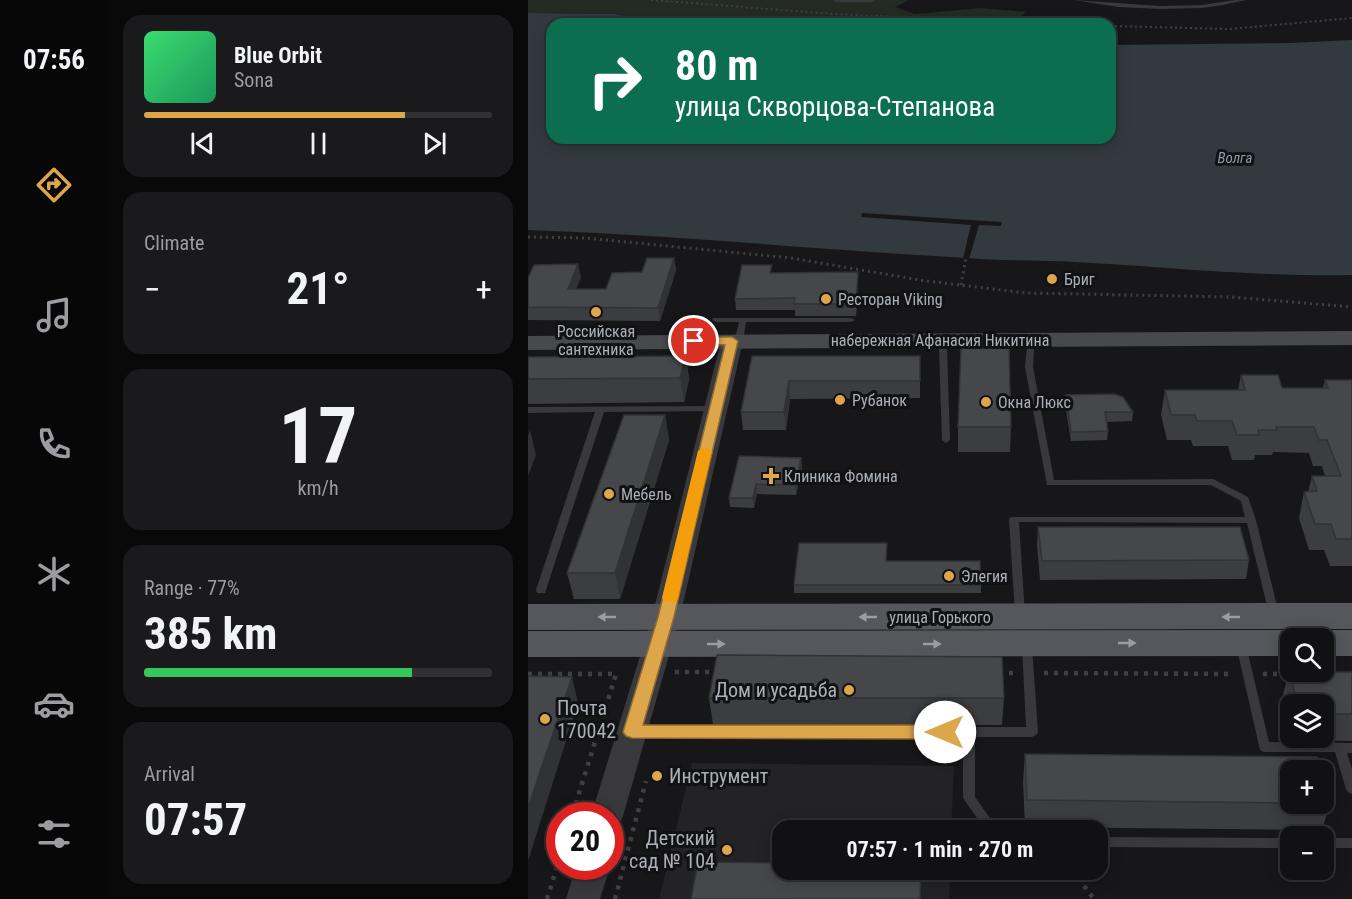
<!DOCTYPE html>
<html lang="en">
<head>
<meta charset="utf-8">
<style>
	:root { --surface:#111113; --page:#1a1a1c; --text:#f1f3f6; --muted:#9c9da0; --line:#303133; --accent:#dda64b }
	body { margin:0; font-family:"Roboto Condensed",sans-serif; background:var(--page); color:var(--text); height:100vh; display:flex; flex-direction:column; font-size:22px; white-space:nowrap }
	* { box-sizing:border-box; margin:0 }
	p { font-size:20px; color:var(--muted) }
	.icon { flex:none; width:33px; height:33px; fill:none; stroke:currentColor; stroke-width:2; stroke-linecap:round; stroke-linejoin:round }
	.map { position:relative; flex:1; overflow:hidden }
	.side { display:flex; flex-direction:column; gap:15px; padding:15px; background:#09090a; width:420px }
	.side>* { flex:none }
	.hud { position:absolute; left:18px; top:18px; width:570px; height:126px; border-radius:18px; box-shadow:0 3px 15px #0003,0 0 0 2px var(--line); background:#0b6e4f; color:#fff; overflow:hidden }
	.buttons { position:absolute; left:752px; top:628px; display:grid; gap:12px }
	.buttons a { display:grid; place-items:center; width:54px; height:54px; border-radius:12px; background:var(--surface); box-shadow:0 3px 15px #0003,0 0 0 2px var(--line); font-size:30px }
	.speed { position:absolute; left:18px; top:802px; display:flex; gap:12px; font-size:30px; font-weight:700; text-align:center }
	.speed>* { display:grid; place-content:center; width:78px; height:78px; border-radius:50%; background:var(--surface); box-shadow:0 3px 15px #0003,0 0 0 2px var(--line); line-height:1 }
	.speed .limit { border:9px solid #d22; background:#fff; color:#111 }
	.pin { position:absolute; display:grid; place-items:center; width:51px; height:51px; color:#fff; margin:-26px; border:3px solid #fff; border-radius:50%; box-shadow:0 2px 6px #0007 }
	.me { position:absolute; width:66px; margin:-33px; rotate:270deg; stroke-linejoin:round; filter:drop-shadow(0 0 4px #0008) }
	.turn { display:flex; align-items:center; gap:21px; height:126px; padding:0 30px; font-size:27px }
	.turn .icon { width:78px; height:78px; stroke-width:2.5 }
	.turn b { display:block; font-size:42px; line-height:51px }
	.big { font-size:45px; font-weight:700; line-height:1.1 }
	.side .widget { flex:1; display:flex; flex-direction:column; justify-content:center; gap:9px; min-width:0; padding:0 21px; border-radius:18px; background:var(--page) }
	.side .dial { align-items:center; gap:0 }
	.dial b { font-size:78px; line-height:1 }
	.song { display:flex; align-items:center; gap:18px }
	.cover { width:72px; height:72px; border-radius:9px; background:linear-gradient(135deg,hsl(140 70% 55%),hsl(150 70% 35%)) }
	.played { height:6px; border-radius:3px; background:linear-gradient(90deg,var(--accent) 75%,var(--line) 75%) }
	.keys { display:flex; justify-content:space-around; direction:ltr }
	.heat { display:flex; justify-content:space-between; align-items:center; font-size:33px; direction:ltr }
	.charge { height:9px; border-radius:4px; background:linear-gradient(90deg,#34c759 77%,var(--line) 0) }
	.trip { position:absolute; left:244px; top:820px; width:336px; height:60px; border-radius:18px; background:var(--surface); box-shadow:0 3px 15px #0003,0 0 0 2px var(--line); font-weight:700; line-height:60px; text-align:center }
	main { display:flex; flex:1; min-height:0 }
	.dock { display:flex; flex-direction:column; width:108px; justify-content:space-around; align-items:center; background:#070708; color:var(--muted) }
	.dock .icon { width:42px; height:42px }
	.dock .selected { color:var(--accent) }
	.dock b { font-size:27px; color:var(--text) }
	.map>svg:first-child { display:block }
	.built { fill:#232326 }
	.green { fill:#242a24 }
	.water { fill:#323a40 }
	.pier { fill:#171719 }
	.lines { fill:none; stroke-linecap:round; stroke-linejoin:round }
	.path-far2 { stroke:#3f4044; stroke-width:2; stroke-dasharray:2 3; stroke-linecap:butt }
	.path-far1 { stroke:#3f4044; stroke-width:3; stroke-dasharray:2 4; stroke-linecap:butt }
	.path { stroke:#3f4044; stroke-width:4.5; stroke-dasharray:4 6; stroke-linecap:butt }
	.service { fill:#39393d; fill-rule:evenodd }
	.tertiary { fill:#39393d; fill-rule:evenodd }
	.secondary { fill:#47494d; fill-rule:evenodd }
	.primary { fill:#55575c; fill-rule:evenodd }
	.wall { fill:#3c3d40 }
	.shaded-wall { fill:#313234 }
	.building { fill:#46474b; stroke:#313234; stroke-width:1.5 }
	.oneway { fill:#9a9da5 }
	.route { fill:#dda64b; stroke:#906c31; stroke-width:1.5 }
	.slow { fill:#f59e0b }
	.poi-dot { fill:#dda64b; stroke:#121214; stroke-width:2 }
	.labels { text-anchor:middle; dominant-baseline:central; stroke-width:6; stroke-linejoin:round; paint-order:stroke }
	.far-water-label { font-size:15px; font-style:italic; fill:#869dae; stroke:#121214 }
	.poi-label { font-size:16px; fill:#abafb7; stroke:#121214; text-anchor:start }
	.street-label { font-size:16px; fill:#abafb7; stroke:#121214 }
	.near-poi-label { font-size:20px; fill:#abafb7; stroke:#121214; text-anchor:end }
</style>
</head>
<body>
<main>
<nav class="dock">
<b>07:56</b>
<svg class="icon selected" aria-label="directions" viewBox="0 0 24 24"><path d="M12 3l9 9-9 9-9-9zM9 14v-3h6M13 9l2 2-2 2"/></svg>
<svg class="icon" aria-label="music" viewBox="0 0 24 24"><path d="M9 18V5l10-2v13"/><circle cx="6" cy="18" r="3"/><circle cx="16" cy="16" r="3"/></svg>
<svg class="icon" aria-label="phone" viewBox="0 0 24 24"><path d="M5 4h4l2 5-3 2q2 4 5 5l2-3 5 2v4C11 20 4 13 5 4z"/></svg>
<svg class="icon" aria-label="climate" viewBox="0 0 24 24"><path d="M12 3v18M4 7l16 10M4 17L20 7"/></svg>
<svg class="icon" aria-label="car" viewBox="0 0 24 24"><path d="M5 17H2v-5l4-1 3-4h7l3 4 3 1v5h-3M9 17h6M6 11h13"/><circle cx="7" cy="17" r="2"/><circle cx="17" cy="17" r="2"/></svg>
<svg class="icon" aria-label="filters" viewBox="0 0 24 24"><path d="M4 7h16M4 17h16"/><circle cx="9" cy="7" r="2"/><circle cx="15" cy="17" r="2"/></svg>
</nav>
<section class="side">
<div class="widget">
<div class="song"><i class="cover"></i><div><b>Blue Orbit</b><p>Sona</p></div></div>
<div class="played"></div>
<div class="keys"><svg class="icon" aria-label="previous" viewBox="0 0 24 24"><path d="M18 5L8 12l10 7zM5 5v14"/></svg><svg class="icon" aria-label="pause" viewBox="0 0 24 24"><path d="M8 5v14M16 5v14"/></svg><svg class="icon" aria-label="next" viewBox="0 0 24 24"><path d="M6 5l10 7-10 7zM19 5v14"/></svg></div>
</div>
<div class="widget"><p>Climate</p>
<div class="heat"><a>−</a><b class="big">21°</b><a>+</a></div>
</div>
<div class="widget dial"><b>17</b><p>km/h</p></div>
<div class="widget"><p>Range · 77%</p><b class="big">385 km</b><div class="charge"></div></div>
<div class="widget"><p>Arrival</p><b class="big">07:57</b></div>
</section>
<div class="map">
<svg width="824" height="899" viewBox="0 0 824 899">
	<rect width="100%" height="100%" fill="#171719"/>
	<polygon class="built" points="164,763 426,766 423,831 255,831 255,870 422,870 421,899 131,899"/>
	<polygon class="green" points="0,0 381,0 367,7 387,14 452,8 498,12 483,24 135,24 87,14 0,13"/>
	<path class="water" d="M0,13L87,14L135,24H24V138H582V45L762,43L824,40V275C731,277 640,267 548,262C512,260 475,261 439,258C293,250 147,235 0,230Z"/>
	<polygon class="pier" points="334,213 474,222 473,226 451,225 441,259 438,258 435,258 443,225 333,217"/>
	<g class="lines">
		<g class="path-far2">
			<polyline points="123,0 306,14 527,24"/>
			<polyline points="582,26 701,29 824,18"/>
		</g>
		<g class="path-far1">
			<polyline points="0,237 57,238 263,258 398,281 499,293 704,297 824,307"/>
			<polyline points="433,285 438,258"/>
		</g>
		<g class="path">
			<polyline points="147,672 190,672"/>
			<polyline points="471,673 487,673"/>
			<polyline points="516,673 706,674"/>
			<polyline points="0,674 88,674 44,816"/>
			<polyline points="735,674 763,674"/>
			<polyline points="544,870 566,899"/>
			<polyline points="19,899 32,857"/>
			<polyline points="87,899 118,781"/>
		</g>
		<g class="service">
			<polygon points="305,0 347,0 344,2 308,2"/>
			<polygon points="546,0 632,6 674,5 707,0 718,0 695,5 674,8 632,9 590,7"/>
			<polygon points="185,318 323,318 327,320 323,322 218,322 216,335 204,343 200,341 208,334 211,322 188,322 184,320"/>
			<polygon points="412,347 418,347 419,349 422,440 418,443 414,440 411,349"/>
			<polygon points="499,347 505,347 506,349 505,367 526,480 685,479 720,497 728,520 751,614 750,617 742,617 741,614 719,523 491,522 497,615 496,618 488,618 487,615 481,519 483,517 717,517 713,501 683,485 519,485 497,367"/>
			<polygon points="187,406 191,409 190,411 76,412 18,590 17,593 9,593 8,590 67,412 0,413 0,407"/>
			<polygon points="713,641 717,642 718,645 741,742 824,743 824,753 819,753 824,769 824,794 820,792 818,789 807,752 736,752 732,750 708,645 709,642"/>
			<polygon points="499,642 503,643 504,646 510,732 508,735 504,737 447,737 447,797 471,831 458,831 435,798 435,737 109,737 105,735 103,732 105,729 109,727 498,727 494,646 495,643"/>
			<polygon points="570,837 762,838 762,848 570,847"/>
			<rect x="795" y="838" width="29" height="10"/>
		</g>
		<g class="tertiary">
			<polygon points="204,335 212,336 215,341 152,617 95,816 91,826 82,828 82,816 63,816 124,617 193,341 196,336"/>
			<polygon points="48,867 82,867 72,899 38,899"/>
		</g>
		<polygon class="secondary" points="824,331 824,345 0,350 0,336"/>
		<g class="primary">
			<polygon points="824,603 824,629 0,630 0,604"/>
			<polygon points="762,630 775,634 778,639 762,639 762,656 0,657 0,631"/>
			<polygon points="795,630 824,630 824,656 795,656 795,639 779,639 782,634"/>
		</g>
	</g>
	<g class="wall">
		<polygon points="146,258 148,270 132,321 0,320 0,278 53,277 48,289 78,289"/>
		<polygon points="245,273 330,283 328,316 267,316 267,310 208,310 207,299"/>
		<polygon points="158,356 161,380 156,402 0,404 0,357"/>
		<polygon points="224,356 392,356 392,398 262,399 258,430 215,430 213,412"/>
		<polygon points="713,375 754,388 795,388 797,380 824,380 824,566 802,566 796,550 781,550 771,518 776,492 780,492 784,476 797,476 794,466 785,466 781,453 745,452 744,455 727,455 726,460 704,460 700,446 665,446 663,440 639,440 633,415 637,390 710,390"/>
		<polygon points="538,395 605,412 604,421 579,422 580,431 579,440 543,441 537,404"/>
		<polygon points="137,415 141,440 92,599 46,599 39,573"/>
		<polygon points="430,427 483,427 482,452 430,452"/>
		<polygon points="273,458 274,467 268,495 229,494 226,508 202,507 201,498"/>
		<polygon points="510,527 721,560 718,579 512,580 509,545"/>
		<polygon points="359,551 358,561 453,585 453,593 266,593 266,585"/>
		<polygon points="761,672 824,672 824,741 765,740 765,738 795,738 795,705 762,705 762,728 754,698"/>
		<polygon points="181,698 476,698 474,725 185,724"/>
		<polygon points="497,754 762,771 762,804 802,804 794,830 497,827 495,781"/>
	</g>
	<g class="shaded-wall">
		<polygon points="146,258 148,270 132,321 130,308"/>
		<polygon points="50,264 53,277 43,302 40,289"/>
		<polygon points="330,272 330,283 328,316 328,304"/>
		<polygon points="158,356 161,380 156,402 152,378"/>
		<polygon points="261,381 262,399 258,430 256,412"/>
		<polygon points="137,415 141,440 92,599 87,573"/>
		<polygon points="2,430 8,455 0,476 0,436"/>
		<polygon points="273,458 274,467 268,495 268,485"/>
		<polygon points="228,484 229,494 226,508 225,498"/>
		<polygon points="44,677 50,703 0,861 0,808"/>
	</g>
	<g class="building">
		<polygon points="119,258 146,258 130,308 0,307 0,278 6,265 50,264 40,289 78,289 84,273 114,272"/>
		<polygon points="214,265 244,265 242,273 330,272 328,304 266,304 267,298 207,299"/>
		<polygon points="433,348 481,348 483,427 430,427"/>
		<polygon points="158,356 152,378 0,379 0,357"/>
		<polygon points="224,356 392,356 392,381 261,381 256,412 213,412"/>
		<polygon points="713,375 750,375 754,388 800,388 797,380 824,380 824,539 808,539 803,524 787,524 776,492 789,491 784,476 813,476 799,440 791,440 786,427 748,427 749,430 730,430 731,435 709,435 704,421 669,421 667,415 643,415 637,390 717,390"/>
		<polygon points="586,394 595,397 605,412 577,412 580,431 543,432 538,395"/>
		<polygon points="96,415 137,415 87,573 39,573"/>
		<polygon points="211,456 273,458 268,485 228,484 225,498 201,498"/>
		<polygon points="510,527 712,527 721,560 514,561"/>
		<polygon points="271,543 359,543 358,561 452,561 453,585 266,585"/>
		<polygon points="189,655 474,657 476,698 181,698"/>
		<polygon points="761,672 824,672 824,714 795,714 795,705 770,705"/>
		<polygon points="0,676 44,677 0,808"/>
		<polygon points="497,754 789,757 793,771 762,771 762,803 499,800"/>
		<polygon points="795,778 802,804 795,804"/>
		<polygon points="170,862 255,863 255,870 393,870 392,899 163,899"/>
	</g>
	<defs><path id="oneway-solid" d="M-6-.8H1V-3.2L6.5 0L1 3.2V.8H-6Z" transform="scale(1.5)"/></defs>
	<g class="oneway">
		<use href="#oneway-solid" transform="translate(79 617) rotate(180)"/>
		<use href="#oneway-solid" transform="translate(340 617) rotate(180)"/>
		<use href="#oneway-solid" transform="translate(703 617) rotate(180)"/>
		<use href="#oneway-solid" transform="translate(599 643)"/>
		<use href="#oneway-solid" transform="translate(188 644)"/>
		<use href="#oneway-solid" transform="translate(404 644)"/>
	</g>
	<polygon class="route" points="166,337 204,337 210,341 146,617 115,725 417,725 423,727 426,732 423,737 417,739 104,738 98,736 95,732 130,617 197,345 161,344 161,339"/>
	<polygon class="slow" points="177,447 184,451 150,598 148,602 137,602 134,598 170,451"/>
	<g class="poi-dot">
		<circle cx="524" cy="279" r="6"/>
		<circle cx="298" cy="299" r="6"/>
		<circle cx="68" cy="312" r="6"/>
		<circle cx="312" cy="400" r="6"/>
		<circle cx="458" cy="402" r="6"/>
		<path d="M240 467h6v6h6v6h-6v6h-6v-6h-6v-6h6z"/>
		<circle cx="81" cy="494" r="6"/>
		<circle cx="421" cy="576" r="6"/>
		<circle cx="321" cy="690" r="6"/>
		<circle cx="17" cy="719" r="6"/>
		<circle cx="129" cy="776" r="6"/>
		<circle cx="199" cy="850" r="6"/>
	</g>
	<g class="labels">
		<g class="far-water-label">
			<text x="707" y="158">Волга</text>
		</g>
		<g class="poi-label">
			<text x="536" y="279">Бриг</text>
			<text x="310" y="299">Ресторан Viking</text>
			<text x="68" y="331" text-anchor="middle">Российская<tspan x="68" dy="18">сантехника</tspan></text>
			<text x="324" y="400">Рубанок</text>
			<text x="470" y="402">Окна Люкс</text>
			<text x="256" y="476">Клиника Фомина</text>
			<text x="93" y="494">Мебель</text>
			<text x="433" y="576">Элегия</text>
		</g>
		<g class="street-label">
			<text x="412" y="340">набережная Афанасия Никитина</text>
			<text x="412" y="617">улица Горького</text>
		</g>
		<g class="near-poi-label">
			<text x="309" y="690">Дом и усадьба</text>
			<text x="29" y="708" text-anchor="start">Почта<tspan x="29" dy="23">170042</tspan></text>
			<text x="141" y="776" text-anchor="start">Инструмент</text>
			<text x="187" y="838">Детский<tspan x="187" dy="23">сад № 104</tspan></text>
		</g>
	</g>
</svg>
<div class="buttons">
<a><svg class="icon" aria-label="search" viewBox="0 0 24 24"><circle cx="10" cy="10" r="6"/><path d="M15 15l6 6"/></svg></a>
<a><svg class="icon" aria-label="layers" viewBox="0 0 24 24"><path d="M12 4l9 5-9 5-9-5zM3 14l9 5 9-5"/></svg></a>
<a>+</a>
<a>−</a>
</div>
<div class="speed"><div class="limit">20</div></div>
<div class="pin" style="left:166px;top:341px;background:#d93025"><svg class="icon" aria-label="arrive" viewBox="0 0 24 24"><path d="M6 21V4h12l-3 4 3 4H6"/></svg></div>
<svg class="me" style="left:417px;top:732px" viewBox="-20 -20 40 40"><circle r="19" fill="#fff"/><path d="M0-13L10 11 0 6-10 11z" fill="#dda64b"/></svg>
<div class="trip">07:57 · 1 min · 270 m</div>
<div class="hud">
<div class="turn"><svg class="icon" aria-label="right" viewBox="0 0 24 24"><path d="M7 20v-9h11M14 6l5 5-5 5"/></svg><div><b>80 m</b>улица Скворцова-Степанова</div></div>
</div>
</div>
</main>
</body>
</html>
